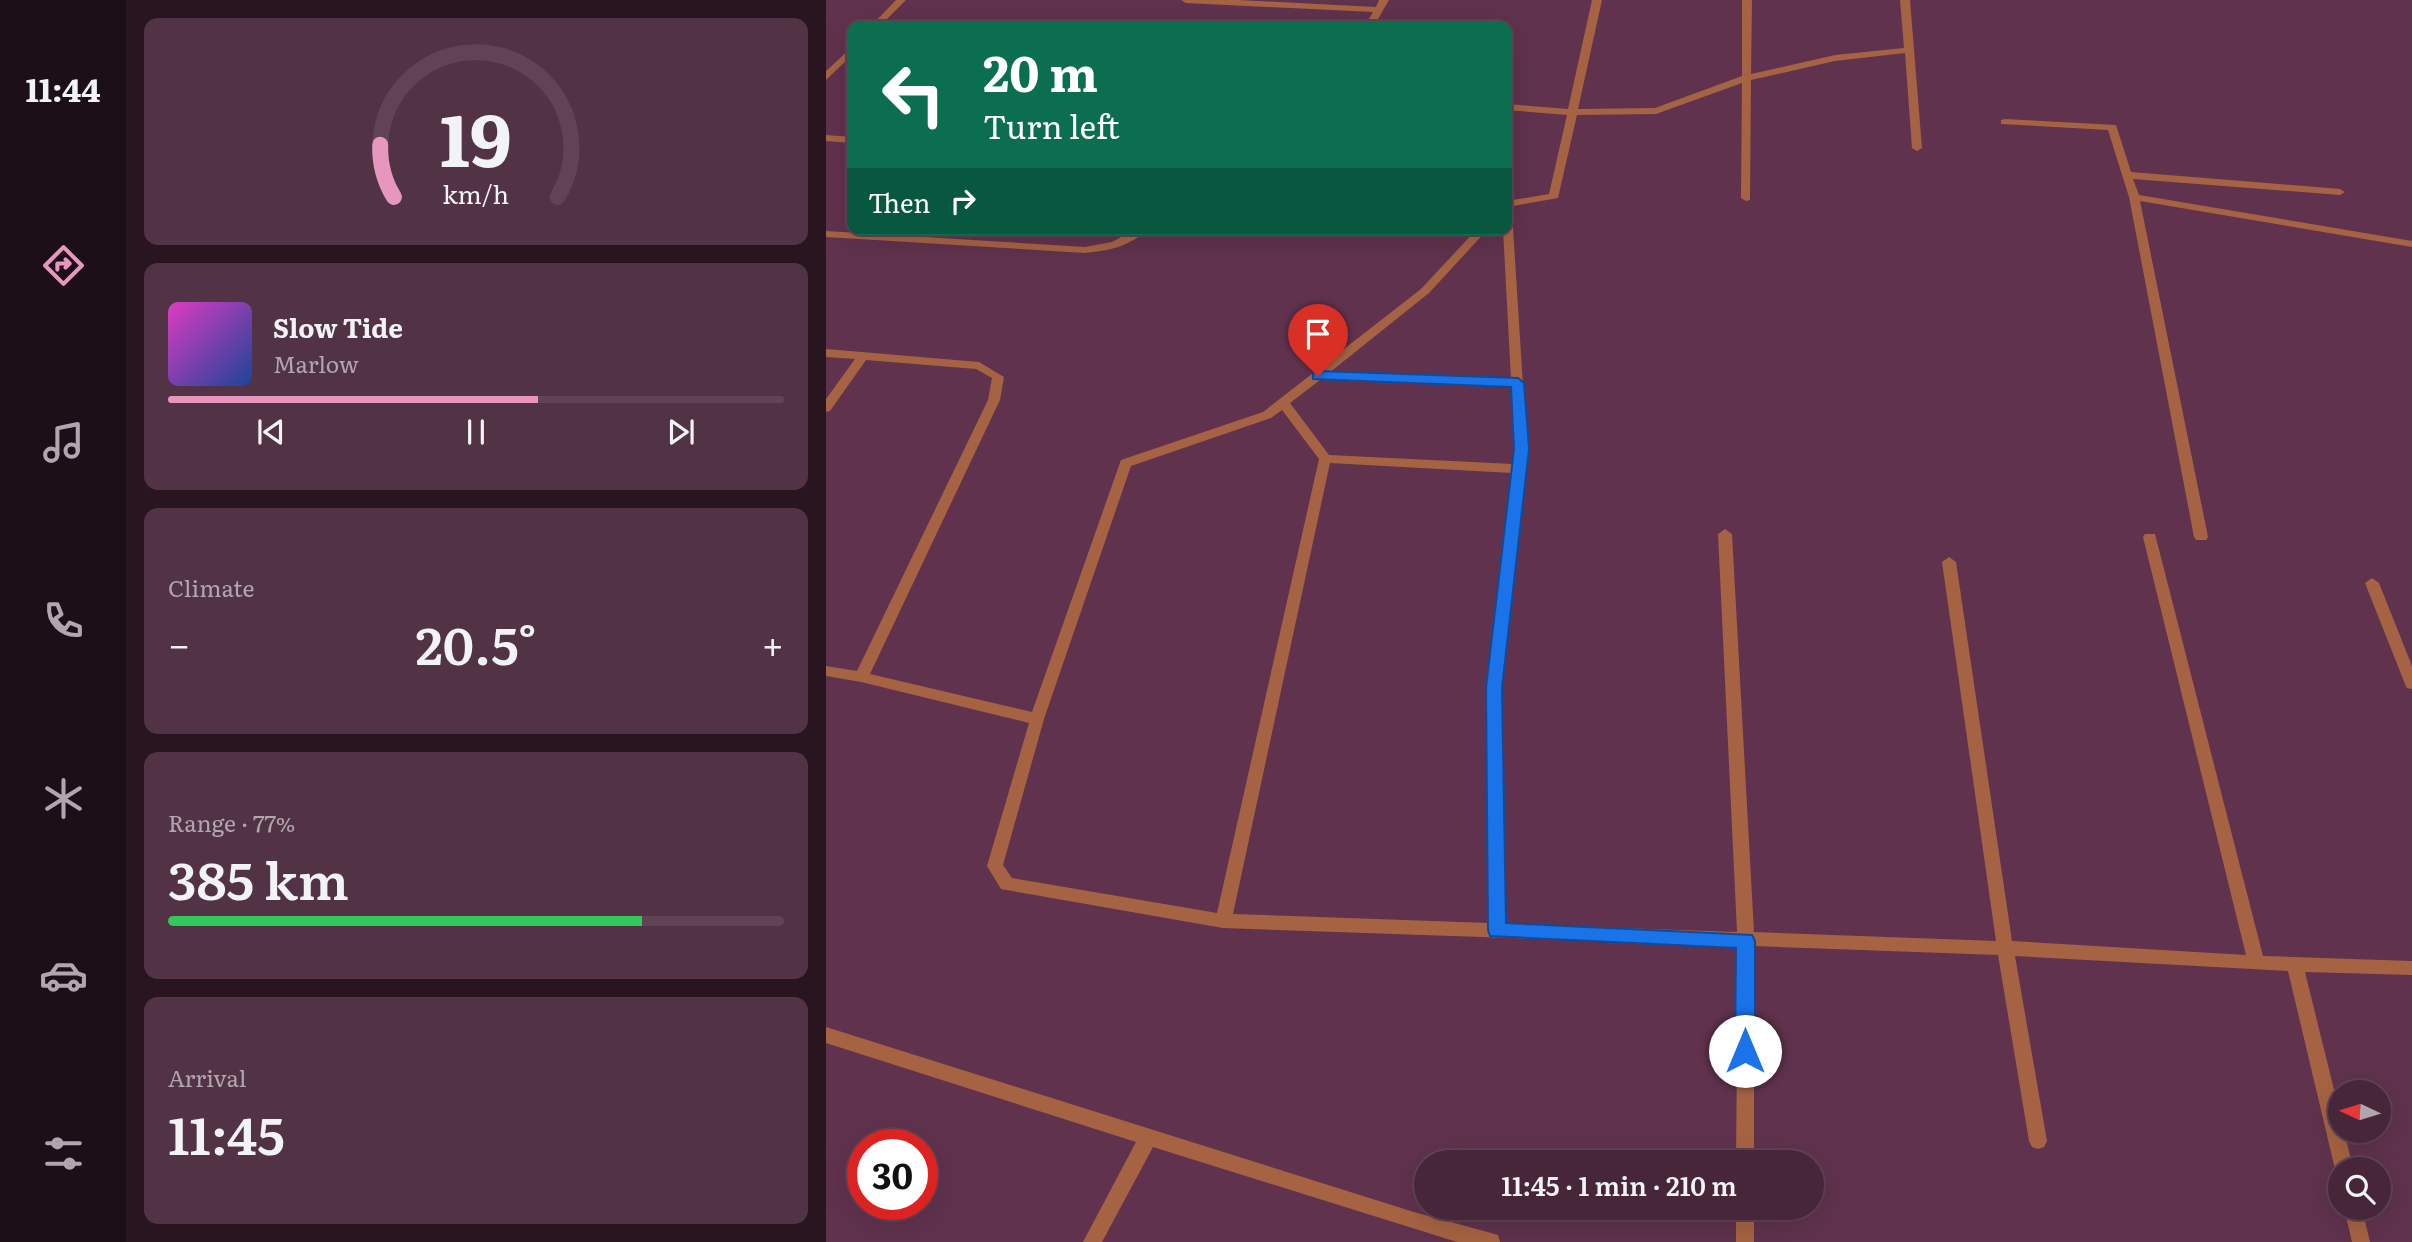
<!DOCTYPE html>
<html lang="en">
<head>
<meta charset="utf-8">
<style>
	:root { --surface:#48263a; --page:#523245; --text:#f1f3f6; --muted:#b1a5af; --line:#604354; --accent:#e797bd }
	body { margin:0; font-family:Literata,serif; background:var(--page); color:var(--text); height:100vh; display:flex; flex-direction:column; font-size:26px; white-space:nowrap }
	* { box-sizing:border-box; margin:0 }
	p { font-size:23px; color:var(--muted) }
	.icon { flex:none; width:38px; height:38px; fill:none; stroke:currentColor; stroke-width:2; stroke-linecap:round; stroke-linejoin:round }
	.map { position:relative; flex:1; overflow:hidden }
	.details { display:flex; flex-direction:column; gap:18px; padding:18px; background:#281520; width:700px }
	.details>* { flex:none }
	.guide { position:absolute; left:21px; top:21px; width:665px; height:214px; border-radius:14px; box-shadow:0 7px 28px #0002,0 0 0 2px var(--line); background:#0b6e4f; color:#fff; overflow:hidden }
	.needle { width:46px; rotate:274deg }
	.buttons { position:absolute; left:1502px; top:1080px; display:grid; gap:14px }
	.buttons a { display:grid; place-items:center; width:63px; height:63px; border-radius:50%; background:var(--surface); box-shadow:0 7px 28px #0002,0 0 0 2px var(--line); font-size:35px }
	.speed { position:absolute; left:21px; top:1129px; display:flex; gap:14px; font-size:35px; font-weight:700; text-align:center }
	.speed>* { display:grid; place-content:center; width:91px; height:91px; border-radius:50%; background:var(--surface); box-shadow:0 7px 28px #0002,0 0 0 2px var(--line); line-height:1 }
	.speed .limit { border:10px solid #d22; background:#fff; color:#111 }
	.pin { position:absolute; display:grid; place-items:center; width:60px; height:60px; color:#fff; margin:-72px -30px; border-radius:50% 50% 50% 0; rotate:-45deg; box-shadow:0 0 7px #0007 }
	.pin .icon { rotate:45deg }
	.me { position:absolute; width:77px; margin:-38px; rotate:0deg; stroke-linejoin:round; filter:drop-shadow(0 0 5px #0008) }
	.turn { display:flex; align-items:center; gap:24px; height:147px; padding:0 21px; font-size:32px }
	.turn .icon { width:91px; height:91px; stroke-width:2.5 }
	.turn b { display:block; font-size:49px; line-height:60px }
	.then { display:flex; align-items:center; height:66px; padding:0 21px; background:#0003; gap:14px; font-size:26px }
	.big { font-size:52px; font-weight:600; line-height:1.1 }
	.details .widget { flex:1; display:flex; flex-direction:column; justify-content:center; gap:10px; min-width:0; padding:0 24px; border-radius:14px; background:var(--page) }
	.details .dial { align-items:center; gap:0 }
	.dial svg { height:182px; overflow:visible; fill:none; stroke:var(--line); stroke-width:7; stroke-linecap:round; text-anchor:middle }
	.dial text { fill:var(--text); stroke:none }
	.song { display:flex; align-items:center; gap:21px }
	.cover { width:84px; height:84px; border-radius:10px; background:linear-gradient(135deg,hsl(310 70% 55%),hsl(220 70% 35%)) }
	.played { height:7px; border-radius:4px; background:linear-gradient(90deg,var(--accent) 60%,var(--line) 60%) }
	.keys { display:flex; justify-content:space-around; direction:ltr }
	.heat { display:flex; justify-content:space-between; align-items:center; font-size:38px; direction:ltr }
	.charge { height:10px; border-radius:5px; background:linear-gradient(90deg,#34c759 77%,var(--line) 0) }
	.trip { position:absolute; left:588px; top:1150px; width:410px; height:70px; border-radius:35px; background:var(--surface); box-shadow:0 7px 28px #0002,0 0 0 2px var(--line); font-weight:600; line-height:70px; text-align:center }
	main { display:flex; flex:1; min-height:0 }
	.tabs { display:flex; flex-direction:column; width:126px; justify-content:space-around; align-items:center; background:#1d0f17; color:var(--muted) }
	.tabs .icon { width:49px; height:49px }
	.tabs .current { color:var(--accent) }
	.tabs b { font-size:32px; color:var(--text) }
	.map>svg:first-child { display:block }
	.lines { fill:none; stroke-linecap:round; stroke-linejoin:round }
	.minor { fill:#a56343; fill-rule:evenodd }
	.route { fill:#1a73e8; stroke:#114b97; stroke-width:2 }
</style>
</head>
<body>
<main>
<nav class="tabs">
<b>11:44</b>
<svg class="icon current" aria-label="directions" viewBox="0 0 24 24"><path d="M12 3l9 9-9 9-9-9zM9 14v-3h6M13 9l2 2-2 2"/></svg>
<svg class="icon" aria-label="music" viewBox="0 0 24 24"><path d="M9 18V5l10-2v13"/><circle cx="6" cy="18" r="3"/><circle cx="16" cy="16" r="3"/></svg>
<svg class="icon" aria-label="phone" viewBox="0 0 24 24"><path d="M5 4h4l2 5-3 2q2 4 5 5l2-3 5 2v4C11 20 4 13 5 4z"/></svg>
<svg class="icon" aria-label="climate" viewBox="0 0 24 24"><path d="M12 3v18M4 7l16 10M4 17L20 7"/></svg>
<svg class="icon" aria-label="car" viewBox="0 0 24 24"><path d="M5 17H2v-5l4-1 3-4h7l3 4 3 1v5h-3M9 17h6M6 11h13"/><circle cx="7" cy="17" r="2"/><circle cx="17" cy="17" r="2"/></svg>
<svg class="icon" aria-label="filters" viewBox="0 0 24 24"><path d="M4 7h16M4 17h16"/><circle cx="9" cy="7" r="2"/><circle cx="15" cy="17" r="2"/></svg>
</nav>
<section class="details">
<div class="widget dial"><svg viewBox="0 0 100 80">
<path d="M14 69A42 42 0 1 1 86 69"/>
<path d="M14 69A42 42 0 0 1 8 46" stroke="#e797bd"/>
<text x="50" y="56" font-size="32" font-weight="700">19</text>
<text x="50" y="72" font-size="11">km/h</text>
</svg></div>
<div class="widget">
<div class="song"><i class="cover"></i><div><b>Slow Tide</b><p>Marlow</p></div></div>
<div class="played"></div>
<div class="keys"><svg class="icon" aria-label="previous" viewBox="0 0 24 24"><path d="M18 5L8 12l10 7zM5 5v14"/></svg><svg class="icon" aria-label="pause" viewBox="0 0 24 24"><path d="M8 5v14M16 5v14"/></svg><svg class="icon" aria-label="next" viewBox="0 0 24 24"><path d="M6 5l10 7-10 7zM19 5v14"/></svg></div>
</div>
<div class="widget"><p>Climate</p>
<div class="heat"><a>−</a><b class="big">20.5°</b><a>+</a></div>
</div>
<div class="widget"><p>Range · 77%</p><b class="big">385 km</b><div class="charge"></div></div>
<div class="widget"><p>Arrival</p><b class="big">11:45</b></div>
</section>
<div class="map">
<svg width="1586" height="1242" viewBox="0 0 1586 1242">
	<rect width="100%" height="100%" fill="#60324d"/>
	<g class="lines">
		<g class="minor">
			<polygon points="70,0 80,0 54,26 45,26"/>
			<polygon points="355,0 412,0 550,7 553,0 563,0 548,26 539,26 547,12 360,3"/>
			<polygon points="766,0 776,0 752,109 829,108 916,76 916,0 926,0 925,74 1009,55 1078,48 1074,0 1084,0 1096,148 1091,151 1086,148 1079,53 1009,61 925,80 924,200 920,201 915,198 916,83 830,114 751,115 732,198 681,207 681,201 723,194 741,115 681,110 681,104 742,109"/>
			<polygon points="26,47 26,55 0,80 0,71"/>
			<polygon points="1179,119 1290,125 1305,172 1514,189 1519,192 1514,195 1307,179 1313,195 1586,241 1586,247 1314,201 1382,537 1380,540 1370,540 1368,537 1303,197 1282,130 1175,124 1175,120"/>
			<polygon points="0,135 26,137 26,143 0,141"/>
			<path d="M681,209L686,212L701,449L675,688L679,924L911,932L892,534L899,529L906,534L928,932L1170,941L1116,562L1123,557L1130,562L1186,941L1420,955L1317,537L1319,534H1329L1437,956L1586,961V975L1479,972L1514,1114V1130H1518L1527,1169H1514V1176L1509,1169L1462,971L1189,956L1221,1141L1218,1147L1212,1149L1206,1147L1203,1141L1172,955L928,946V1162H910L912,946L397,928L175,889L161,866L203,723L35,682L0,676V666L31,671L162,400L166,378L150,369L40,360L4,411L0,412V399L29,359L0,357V349L153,362L178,377L174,400L44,674L206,712L295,460L437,412L595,289L651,229H662L603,293L503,373L685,379L677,229H681ZM494,380L685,387L689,449L687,464L503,455L464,403ZM456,410L493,459L391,913L186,878L177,865L218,719L305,466L445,418ZM504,463L686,473L661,688L663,923L407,914Z"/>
			<path d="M310,229H322C305,246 282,251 259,253L0,237V231L259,247L286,242Z"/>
			<polygon points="1546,578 1553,583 1586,666 1586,689 1581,688 1579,684 1539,583"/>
			<polygon points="0,1027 588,1212 665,1233 672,1235 674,1242 631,1242 327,1147 276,1242 257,1242 310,1142 0,1043"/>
			<rect x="910" y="1208" width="18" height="34"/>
			<polygon points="1518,1208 1536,1208 1544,1242 1526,1242"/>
		</g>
	</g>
	<polygon class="route" points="492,371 692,378 698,383 703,449 676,688 680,923 926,935 929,941 929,1051 926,1058 919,1060 912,1058 909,1051 910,948 664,936 662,930 660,688 688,449 685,387 487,379 487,373"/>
</svg>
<div class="buttons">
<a><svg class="needle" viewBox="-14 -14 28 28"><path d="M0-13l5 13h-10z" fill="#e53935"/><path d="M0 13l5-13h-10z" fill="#b1a5af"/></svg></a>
<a><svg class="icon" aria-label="search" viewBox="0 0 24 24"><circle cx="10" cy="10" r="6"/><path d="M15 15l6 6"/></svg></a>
</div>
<div class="speed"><div class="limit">30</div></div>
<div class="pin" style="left:492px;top:376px;background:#d93025"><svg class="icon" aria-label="arrive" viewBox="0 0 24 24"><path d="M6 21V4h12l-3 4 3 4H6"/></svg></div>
<svg class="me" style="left:919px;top:1051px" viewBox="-20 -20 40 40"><circle r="19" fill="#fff"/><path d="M0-13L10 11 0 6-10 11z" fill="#1a73e8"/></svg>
<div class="trip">11:45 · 1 min · 210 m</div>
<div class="guide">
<div class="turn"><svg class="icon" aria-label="left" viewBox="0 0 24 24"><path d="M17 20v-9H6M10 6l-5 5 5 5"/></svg><div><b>20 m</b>Turn left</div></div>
<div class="then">Then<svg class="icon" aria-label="right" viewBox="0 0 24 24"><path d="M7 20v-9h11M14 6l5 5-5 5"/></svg></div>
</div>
</div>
</main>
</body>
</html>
